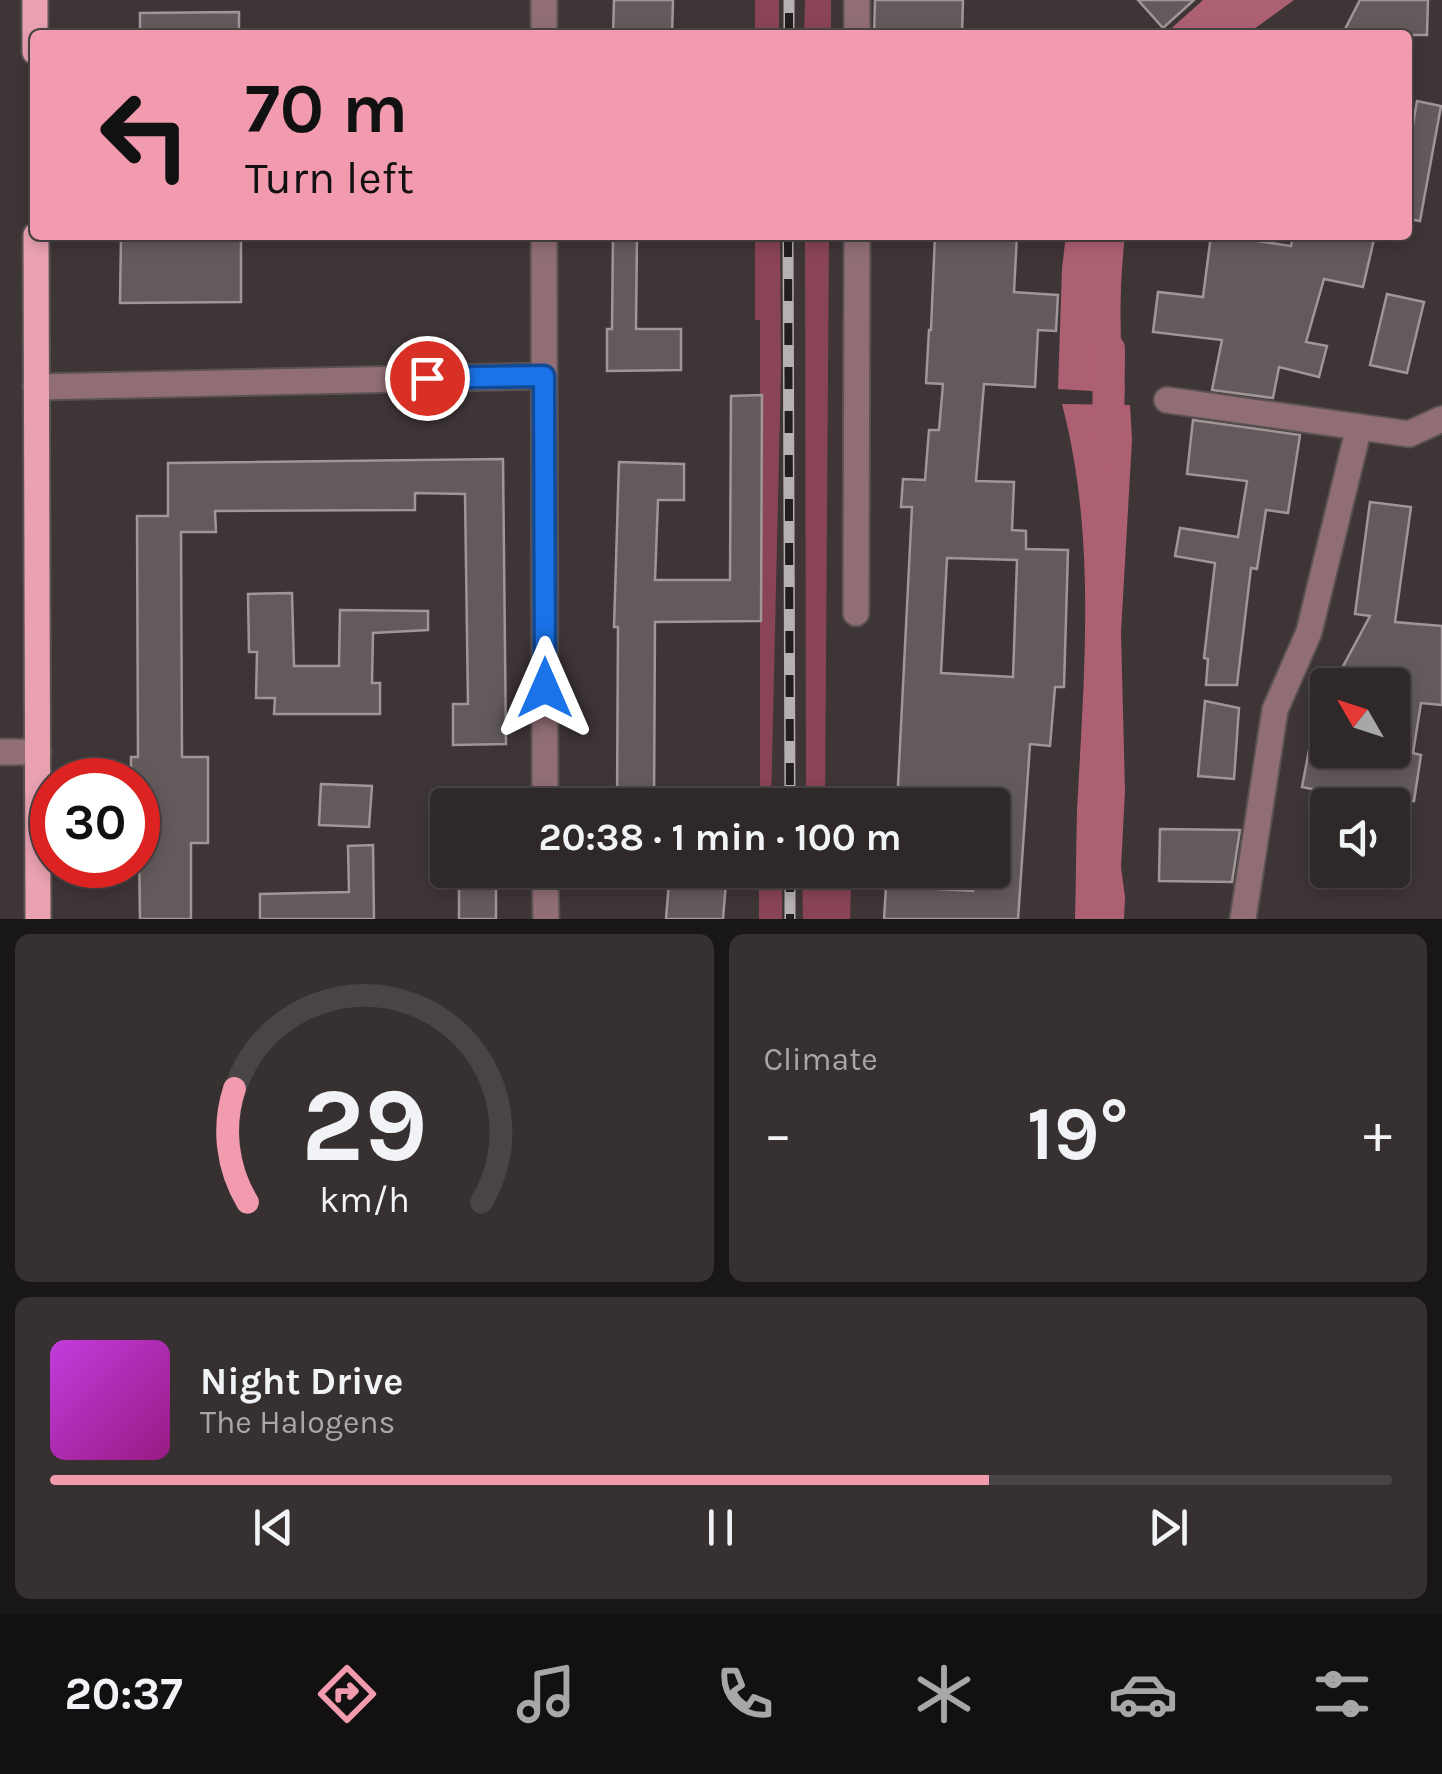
<!DOCTYPE html>
<html lang="en">
<head>
<meta charset="utf-8">
<style>
	:root { --surface:#2e2828; --page:#363030; --text:#f1f3f6; --muted:#a7a6a8; --line:#494445; --accent:#f29aae }
	body { margin:0; font-family:Karla,sans-serif; background:var(--page); color:var(--text); height:100vh; display:flex; flex-direction:column; font-size:38px; white-space:nowrap }
	* { box-sizing:border-box; margin:0 }
	p { font-size:32px; color:var(--muted) }
	.icon { flex:none; width:55px; height:55px; fill:none; stroke:currentColor; stroke-width:2; stroke-linecap:round; stroke-linejoin:round }
	.map { position:relative; height:919px; overflow:hidden }
	.sheet { display:flex; flex-direction:column; gap:15px; padding:15px; background:#191616; flex:1 }
	.sheet>* { flex:none }
	.hud { position:absolute; left:30px; top:30px; width:1382px; height:210px; border-radius:10px; box-shadow:0 5px 15px #0003,0 0 0 2px var(--line); background:#f29aae; color:#111; overflow:hidden }
	.needle { width:65px; rotate:309deg }
	.tools { position:absolute; left:1310px; top:668px; display:grid; gap:20px }
	.tools a { display:grid; place-items:center; width:100px; height:100px; border-radius:10px; background:var(--surface); box-shadow:0 5px 15px #0003,0 0 0 2px var(--line); font-size:50px }
	.speed { position:absolute; left:30px; top:758px; display:flex; gap:20px; font-size:50px; font-weight:700; text-align:center }
	.speed>* { display:grid; place-content:center; width:130px; height:130px; border-radius:50%; background:var(--surface); box-shadow:0 5px 15px #0003,0 0 0 2px var(--line); line-height:1 }
	.speed .limit { border:15px solid #d22; background:#fff; color:#111 }
	.pin { position:absolute; display:grid; place-items:center; width:85px; height:85px; color:#fff; margin:-42px; border:5px solid #fff; border-radius:50%; box-shadow:0 2px 10px #0007 }
	.me { position:absolute; width:110px; margin:-55px; rotate:0deg; stroke-linejoin:round; filter:drop-shadow(0 0 8px #0008) }
	.turn { display:flex; align-items:center; gap:35px; height:210px; padding:0 50px; font-size:45px }
	.turn .icon { width:130px; height:130px; stroke-width:2.5 }
	.turn b { display:block; font-size:70px; line-height:85px }
	.big { font-size:75px; font-weight:700; line-height:1.1 }
	.sheet .card { flex:1; display:flex; flex-direction:column; justify-content:center; gap:15px; min-width:0; padding:0 35px; border-radius:15px; background:var(--page) }
	.sheet .dial { align-items:center; gap:0 }
	.dial svg { height:260px; overflow:visible; fill:none; stroke:var(--line); stroke-width:7; stroke-linecap:round; text-anchor:middle }
	.dial text { fill:var(--text); stroke:none }
	.song { display:flex; align-items:center; gap:30px }
	.cover { width:120px; height:120px; border-radius:15px; background:linear-gradient(135deg,hsl(290 70% 55%),hsl(310 70% 35%)) }
	.played { height:10px; border-radius:5px; background:linear-gradient(90deg,var(--accent) 70%,var(--line) 70%) }
	.keys { display:flex; justify-content:space-around; direction:ltr }
	.heat { display:flex; justify-content:space-between; align-items:center; font-size:55px; direction:ltr }
	.sheet .tiles { flex:1; display:grid; gap:15px; grid-template-columns:1fr 1fr }
	.card:last-child { grid-column:span 2 }
	.trip { position:absolute; left:430px; top:788px; width:580px; height:100px; border-radius:10px; background:var(--surface); box-shadow:0 5px 15px #0003,0 0 0 2px var(--line); font-weight:700; line-height:100px; text-align:center }
	.tabs { display:flex; height:160px; justify-content:space-around; align-items:center; background:#121010; color:var(--muted) }
	.tabs .icon { width:70px; height:70px }
	.tabs .selected { color:var(--accent) }
	.tabs b { font-size:45px; color:var(--text) }
	.map>svg:first-child { display:block }
	.green { fill:#894456 }
	.water { fill:#ae6073 }
	.lines { fill:none; stroke-linecap:round; stroke-linejoin:round }
	.canal { stroke:#ae6073; stroke-width:32 }
	.building { fill:#635a5c; stroke:#a09597; stroke-width:2.5; fill-rule:evenodd }
	.minor-casing { stroke:#5a5152; stroke-width:29 }
	.major-casing { stroke:#5a5152; stroke-width:29 }
	.minor { stroke:#916e75; stroke-width:25 }
	.major { stroke:#eaa2b1; stroke-width:25 }
	.rail-casing { stroke:#b7b0b1; stroke-width:11 }
	.rail { stroke:#221e1e; stroke-width:8; stroke-dasharray:22; stroke-linecap:butt }
	.route-casing { stroke:#114b97; stroke-width:25 }
	.route { stroke:#1a73e8; stroke-width:18 }
</style>
</head>
<body>
<div class="map">
<svg width="1442" height="919" viewBox="0 0 1442 919">
	<rect width="100%" height="100%" fill="#3e3536"/>
	<g class="green">
		<rect x="755" y="0" width="24" height="35"/>
		<polygon points="805,0 831,0 831,35 804,35"/>
		<polygon points="755,235 780,235 781,370 771,805 760,805 760,320 755,320"/>
		<polygon points="805,235 829,235 825,805 806,805"/>
		<rect x="759" y="870" width="23" height="49"/>
		<polygon points="802,870 861,870 877,878 877,890 851,887 850,919 803,919"/>
	</g>
	<g class="water">
		<polygon points="1203,0 1294,0 1246,35 1164,35"/>
		<path d="M1066,235H1125C1119,288 1119,340 1125,393L1058,389L1062,269Z"/>
		<path d="M1062,404L1130,405L1132,440L1121,632L1125,791L1121,867L1125,897L1124,919H1075C1076,883 1076,847 1077,811C1084,675 1097,537 1062,404Z"/>
	</g>
	<g class="lines">
		<polyline class="canal" points="1108,450 1109,349"/>
	</g>
	<g class="building">
		<polygon points="614,0 673,0 672,35 613,35"/>
		<polygon points="875,0 963,0 962,35 874,35"/>
		<polygon points="1138,0 1194,0 1163,28"/>
		<polygon points="1360,0 1428,0 1427,35 1342,35"/>
		<polygon points="239,12 239,35 140,35 140,13"/>
		<polygon points="1417,101 1441,106 1420,221 1408,219 1408,154"/>
		<polygon points="121,235 241,235 241,302 120,303"/>
		<polygon points="613,235 637,235 636,329 681,329 681,370 607,371 607,329 612,329"/>
		<path d="M935,235H1017L1014,292L1058,295L1056,331L1038,330L1035,387L984,384L976,481L1014,482L1012,530L1026,531V549L1068,550L1064,687H1055L1050,746L1030,744L1018,919H884L886,886L973,891L975,870H992V805H897L912,507H901L903,479L925,480L929,430H939L943,384L926,383L929,330H931ZM947,558L1017,560L1013,677L941,673Z"/>
		<polygon points="1211,235 1245,235 1244,239 1291,246 1293,235 1375,235 1363,287 1324,279 1306,342 1327,346 1319,377 1279,367 1273,398 1212,390 1222,340 1153,332 1158,292 1203,297"/>
		<polygon points="1387,294 1424,302 1407,373 1370,365"/>
		<polygon points="762,395 761,621 655,622 654,805 617,805 618,627 614,627 619,462 684,464 684,500 658,500 655,580 730,580 731,396"/>
		<polygon points="1193,420 1300,435 1288,513 1266,510 1257,569 1251,568 1237,685 1206,685 1208,659 1204,658 1215,563 1175,556 1180,528 1238,537 1247,481 1187,474"/>
		<polygon points="503,459 506,744 453,745 453,704 468,704 465,494 415,493 415,510 215,511 216,532 181,532 182,757 208,757 208,843 191,843 191,919 140,919 138,780 131,780 131,757 138,757 137,516 168,516 168,463"/>
		<polygon points="1370,502 1411,507 1395,622 1442,626 1442,705 1421,703 1413,753 1421,755 1414,801 1352,792 1351,797 1302,787 1309,750 1392,750 1392,685 1333,685 1370,616 1355,614"/>
		<polygon points="292,593 294,666 339,666 340,610 428,611 428,630 373,633 372,683 380,683 380,714 274,714 275,698 256,698 257,652 249,652 248,594"/>
		<polygon points="1205,701 1239,708 1234,779 1198,776"/>
		<polygon points="321,784 372,786 369,827 319,825"/>
		<polygon points="1160,829 1240,830 1232,882 1159,881"/>
		<polygon points="373,845 374,919 260,919 260,894 349,892 348,846"/>
		<rect x="459" y="870" width="37" height="49"/>
		<polygon points="670,870 727,870 723,919 666,919"/>
	</g>
	<g class="lines">
		<g class="minor-casing">
			<g id="minor">
				<polyline points="544,0 544,35"/>
				<polyline points="857,35 857,0"/>
				<polyline points="544,235 545,805"/>
				<polyline points="36,387 544,376"/>
				<polyline points="1167,400 1409,434 1442,419"/>
				<polyline points="856,613 857,235"/>
				<polyline points="0,752 38,752"/>
				<polyline points="545,870 546,919"/>
				<polyline points="1243,919 1275,710 1309,632 1359,427"/>
			</g>
		</g>
		<g class="major-casing">
			<g id="major">
				<polyline points="35,0 35,52"/>
				<polyline points="36,235 38,919"/>
			</g>
		</g>
		<use href="#minor" class="minor"/>
		<use href="#major" class="major"/>
		<g class="rail-casing">
			<g id="rail">
				<polyline points="789,35 789,0"/>
				<polyline points="788,235 790,805"/>
				<polyline points="790,870 790,919"/>
			</g>
		</g>
		<use href="#rail" class="rail"/>
	</g>
	<g class="lines">
		<g class="route-casing">
			<polyline id="route" points="427,378 544,376 545,688"/>
		</g>
		<use href="#route" class="route"/>
	</g>
</svg>
<div class="tools">
<a><svg class="needle" viewBox="-14 -14 28 28"><path d="M0-13l5 13h-10z" fill="#e53935"/><path d="M0 13l5-13h-10z" fill="#a7a6a8"/></svg></a>
<a><svg class="icon" aria-label="sound" viewBox="0 0 24 24"><path d="M4 9h4l5-4v14l-5-4H4zM17 9q2 3 0 6"/></svg></a>
</div>
<div class="speed"><div class="limit">30</div></div>
<div class="pin" style="left:427px;top:378px;background:#d93025"><svg class="icon" aria-label="arrive" viewBox="0 0 24 24"><path d="M6 21V4h12l-3 4 3 4H6"/></svg></div>
<svg class="me" style="left:545px;top:688px" viewBox="-20 -20 40 40"><path d="M0-17L14 15 0 8-14 15z" fill="#1a73e8" stroke="#fff" stroke-width="4"/></svg>
<div class="trip">20:38 · 1 min · 100 m</div>
<div class="hud">
<div class="turn"><svg class="icon" aria-label="left" viewBox="0 0 24 24"><path d="M17 20v-9H6M10 6l-5 5 5 5"/></svg><div><b>70 m</b>Turn left</div></div>
</div>
</div>
<section class="sheet">
<div class="tiles">
<div class="card dial"><svg viewBox="0 0 100 80">
<path d="M14 69A42 42 0 1 1 86 69"/>
<path d="M14 69A42 42 0 0 1 10 34" stroke="#f29aae"/>
<text x="50" y="56" font-size="32" font-weight="700">29</text>
<text x="50" y="72" font-size="11">km/h</text>
</svg></div>
<div class="card"><p>Climate</p>
<div class="heat"><a>−</a><b class="big">19°</b><a>+</a></div>
</div>
<div class="card">
<div class="song"><i class="cover"></i><div><b>Night Drive</b><p>The Halogens</p></div></div>
<div class="played"></div>
<div class="keys"><svg class="icon" aria-label="previous" viewBox="0 0 24 24"><path d="M18 5L8 12l10 7zM5 5v14"/></svg><svg class="icon" aria-label="pause" viewBox="0 0 24 24"><path d="M8 5v14M16 5v14"/></svg><svg class="icon" aria-label="next" viewBox="0 0 24 24"><path d="M6 5l10 7-10 7zM19 5v14"/></svg></div>
</div>
</div>
</section>
<nav class="tabs">
<b>20:37</b>
<svg class="icon selected" aria-label="directions" viewBox="0 0 24 24"><path d="M12 3l9 9-9 9-9-9zM9 14v-3h6M13 9l2 2-2 2"/></svg>
<svg class="icon" aria-label="music" viewBox="0 0 24 24"><path d="M9 18V5l10-2v13"/><circle cx="6" cy="18" r="3"/><circle cx="16" cy="16" r="3"/></svg>
<svg class="icon" aria-label="phone" viewBox="0 0 24 24"><path d="M5 4h4l2 5-3 2q2 4 5 5l2-3 5 2v4C11 20 4 13 5 4z"/></svg>
<svg class="icon" aria-label="climate" viewBox="0 0 24 24"><path d="M12 3v18M4 7l16 10M4 17L20 7"/></svg>
<svg class="icon" aria-label="car" viewBox="0 0 24 24"><path d="M5 17H2v-5l4-1 3-4h7l3 4 3 1v5h-3M9 17h6M6 11h13"/><circle cx="7" cy="17" r="2"/><circle cx="17" cy="17" r="2"/></svg>
<svg class="icon" aria-label="filters" viewBox="0 0 24 24"><path d="M4 7h16M4 17h16"/><circle cx="9" cy="7" r="2"/><circle cx="15" cy="17" r="2"/></svg>
</nav>
</body>
</html>
